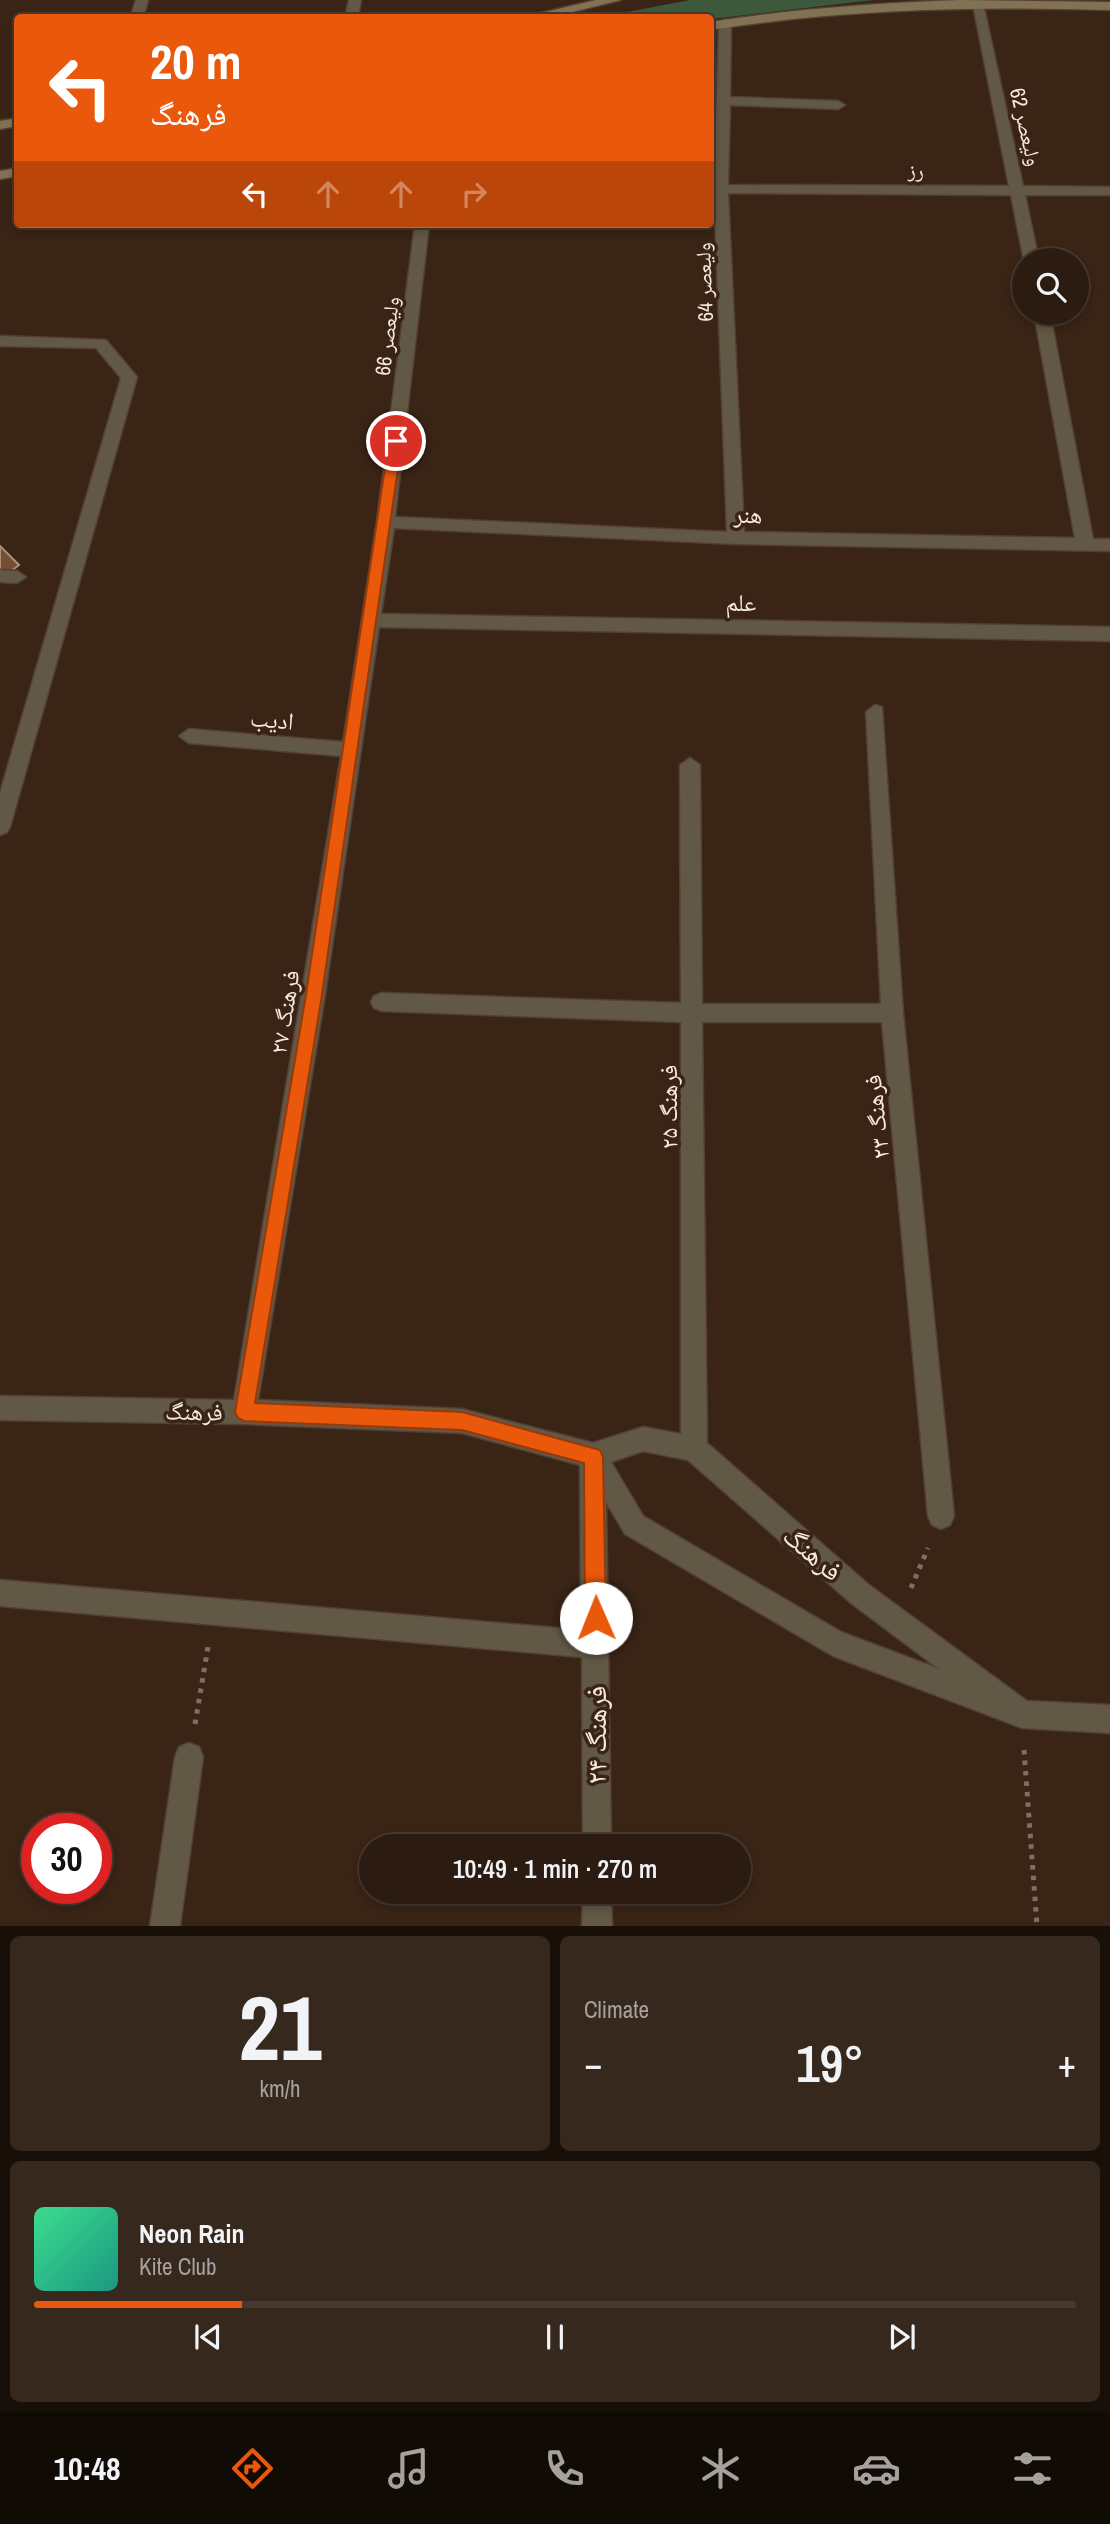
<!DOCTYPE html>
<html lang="en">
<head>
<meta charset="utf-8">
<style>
	:root { --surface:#2b1b10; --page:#37281e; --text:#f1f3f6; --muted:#a6a19f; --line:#473930; --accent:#ea580c }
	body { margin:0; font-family:"Archivo Narrow","Noto Naskh Arabic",sans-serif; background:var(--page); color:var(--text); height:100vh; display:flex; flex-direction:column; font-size:26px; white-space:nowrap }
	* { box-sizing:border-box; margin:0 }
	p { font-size:23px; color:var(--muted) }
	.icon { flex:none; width:38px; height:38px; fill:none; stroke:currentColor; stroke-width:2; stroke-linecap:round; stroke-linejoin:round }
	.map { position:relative; height:1926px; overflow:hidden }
	.details { display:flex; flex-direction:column; gap:10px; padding:10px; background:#180f09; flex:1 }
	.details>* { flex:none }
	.banner { position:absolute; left:14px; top:14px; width:700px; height:214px; border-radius:7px; box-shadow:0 4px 10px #0003,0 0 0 2px var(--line); background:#ea580c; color:#fff; overflow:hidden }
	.tools { position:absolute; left:1012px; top:248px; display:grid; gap:14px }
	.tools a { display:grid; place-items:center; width:77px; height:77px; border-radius:50%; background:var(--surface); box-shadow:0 4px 10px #0003,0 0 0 2px var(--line); font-size:35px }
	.speed { position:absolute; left:21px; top:1813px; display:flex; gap:14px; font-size:35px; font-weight:700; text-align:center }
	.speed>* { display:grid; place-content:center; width:91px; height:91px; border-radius:50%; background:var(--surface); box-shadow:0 4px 10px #0003,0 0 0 2px var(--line); line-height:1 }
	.speed .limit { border:10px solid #d22; background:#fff; color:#111 }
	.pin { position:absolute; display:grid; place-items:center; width:60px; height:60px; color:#fff; margin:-30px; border:4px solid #fff; border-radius:50%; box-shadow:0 2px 7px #0007 }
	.me { position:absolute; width:77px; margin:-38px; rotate:359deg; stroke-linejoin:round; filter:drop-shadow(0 0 5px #0008) }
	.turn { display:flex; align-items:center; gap:24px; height:147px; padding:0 21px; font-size:32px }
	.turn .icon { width:91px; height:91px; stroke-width:2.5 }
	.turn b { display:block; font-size:49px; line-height:60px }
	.lanes { display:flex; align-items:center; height:66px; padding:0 21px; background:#0003; justify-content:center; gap:35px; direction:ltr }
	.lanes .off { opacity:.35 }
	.big { font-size:52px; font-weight:600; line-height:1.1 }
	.details .card { flex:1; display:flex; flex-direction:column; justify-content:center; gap:10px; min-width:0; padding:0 24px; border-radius:10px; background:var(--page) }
	.details .dial { align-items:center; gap:0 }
	.dial b { font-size:91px; line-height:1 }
	.song { display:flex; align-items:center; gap:21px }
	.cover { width:84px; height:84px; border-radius:10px; background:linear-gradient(135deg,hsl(150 70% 55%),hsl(170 70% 35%)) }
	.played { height:7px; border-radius:4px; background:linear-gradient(90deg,var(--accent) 20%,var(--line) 20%) }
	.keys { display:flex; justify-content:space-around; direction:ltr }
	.heat { display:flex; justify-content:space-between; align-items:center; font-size:38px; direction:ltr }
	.details .tiles { flex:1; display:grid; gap:10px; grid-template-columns:1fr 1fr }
	.card:last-child { grid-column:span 2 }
	.trip { position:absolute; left:359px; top:1834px; width:392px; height:70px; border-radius:35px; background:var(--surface); box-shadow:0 4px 10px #0003,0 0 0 2px var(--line); font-weight:600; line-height:70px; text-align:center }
	.menu { display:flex; height:112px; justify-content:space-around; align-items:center; background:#110b06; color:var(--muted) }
	.menu .icon { width:49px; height:49px }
	.menu .on { color:var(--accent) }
	.menu b { font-size:32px; color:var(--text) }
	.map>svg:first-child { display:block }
	.green { fill:#3c593b }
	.building { fill:#784e32; stroke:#a98f7f; stroke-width:2 }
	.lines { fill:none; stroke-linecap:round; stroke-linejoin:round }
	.service-casing { stroke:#543f32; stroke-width:3 }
	.minor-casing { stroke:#543f32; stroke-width:3 }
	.secondary-casing { stroke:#543f32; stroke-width:3 }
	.path { stroke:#816e63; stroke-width:5; stroke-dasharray:4.5 6; stroke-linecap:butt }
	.service { fill:#615845; fill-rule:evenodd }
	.minor { fill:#615845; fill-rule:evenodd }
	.secondary { fill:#817253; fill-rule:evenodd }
	.route { fill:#ea580c; stroke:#983908; stroke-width:2 }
	.labels { text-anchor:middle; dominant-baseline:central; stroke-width:7; stroke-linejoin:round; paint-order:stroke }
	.far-street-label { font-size:21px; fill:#f7e8e0; stroke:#392416 }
	.street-label { font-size:24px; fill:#f7e8e0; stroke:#392416 }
	.near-street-label { font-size:28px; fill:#f7e8e0; stroke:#392416 }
</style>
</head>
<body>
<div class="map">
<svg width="1110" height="1926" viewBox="0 0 1110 1926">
	<rect width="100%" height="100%" fill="#392416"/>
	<polygon class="green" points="690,0 874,0 711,19 601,17"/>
	<polygon class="building" points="0,546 19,565 0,580"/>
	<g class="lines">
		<g class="service-casing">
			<polygon id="service" points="0,570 17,571 26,577 17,583 0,582"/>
		</g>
		<g class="minor-casing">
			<g id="minor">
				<polygon points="136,0 148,0 143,18 130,18"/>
				<polygon points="349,0 361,0 358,18 345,18"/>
				<path d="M972,0L983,3L1023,186L1110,187V195H1025L1039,261H1024L1011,195L728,193L744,532L1075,538L1034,313H1050L1093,539H1110V551L736,544L394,528L381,614L1110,627V641L379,627L324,1001L258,1400L462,1409L593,1443L643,1427L681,1434V1022L382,1011L374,1008L371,1002L374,996L382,993L681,1003L680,765L690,758L700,765L702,1004H881L866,712L875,705L882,707L903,1013L954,1516L950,1525L941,1529L932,1525L928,1516L882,1022H702L707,1443L869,1585L1027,1701L1110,1705V1733L1022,1728L833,1656L625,1534L606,1502L611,1846H583L582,1657L0,1606V1580L581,1630L580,1465L462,1433L244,1424L0,1420V1396L234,1400L341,756L189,743L179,736L189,729L343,742L377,522L415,224H429L395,517L727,532L714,189L719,23L725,19L731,23L730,97L838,101L845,105L838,109L730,105L728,185L1009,186ZM643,1451L688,1460L851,1603L939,1669L841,1632L643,1516L611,1462Z"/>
				<polygon points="0,336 106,340 137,377 10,827 7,832 0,835 0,793 121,378 96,348 0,346"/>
				<polygon points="189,1743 199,1747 203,1757 180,1926 150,1926 175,1757 179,1747"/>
				<polygon points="583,1892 611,1892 612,1926 582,1926"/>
			</g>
		</g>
		<g class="secondary-casing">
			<g id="secondary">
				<polygon points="596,0 621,0 548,18 520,18"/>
				<path d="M960,0L1110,2V10C976,6 843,9 710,30V22C793,9 876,3 960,0Z"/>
				<polygon points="18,118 18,126 0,129 0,121"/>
				<polygon points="18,168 18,176 0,179 0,171"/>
			</g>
		</g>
		<g class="path">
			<polyline points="911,1588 928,1548"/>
			<polyline points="195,1724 208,1647"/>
			<polyline points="1024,1750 1037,1926"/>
		</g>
		<use href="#service" class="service"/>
		<use href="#minor" class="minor"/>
		<use href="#secondary" class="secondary"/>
	</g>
	<polygon class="route" points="396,437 402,441 321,1001 255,1403 462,1412 600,1450 603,1457 606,1618 603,1625 596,1628 588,1625 585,1618 584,1463 462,1430 244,1421 238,1418 235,1412 305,1001 389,441"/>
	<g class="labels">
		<g class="far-street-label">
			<text transform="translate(1026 127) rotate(77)">ولیعصر 62</text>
			<text transform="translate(916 170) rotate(1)">رز</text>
			<text transform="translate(704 282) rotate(-92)">ولیعصر 64</text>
			<text transform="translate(387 336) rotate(-83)">ولیعصر 66</text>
		</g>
		<g class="street-label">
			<text transform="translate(748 514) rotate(1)">هنر</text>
			<text transform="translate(741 602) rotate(1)">علم</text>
			<text transform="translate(272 719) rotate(5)">ادیب</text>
			<text transform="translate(284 1012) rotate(-81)">فرهنگ ۲۷</text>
			<text transform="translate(668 1107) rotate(-90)">فرهنگ ۲۵</text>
			<text transform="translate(876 1117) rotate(-96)">فرهنگ ۲۳</text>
			<text transform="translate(194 1411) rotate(1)">فرهنگ</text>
		</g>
		<g class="near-street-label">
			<text transform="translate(813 1553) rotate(41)">فرهنگ</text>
			<text transform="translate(596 1735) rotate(-90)">فرهنگ ۲۴</text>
		</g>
	</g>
</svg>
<div class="tools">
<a><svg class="icon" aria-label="search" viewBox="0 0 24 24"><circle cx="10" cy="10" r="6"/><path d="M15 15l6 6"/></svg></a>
</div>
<div class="speed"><div class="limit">30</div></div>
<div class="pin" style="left:396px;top:441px;background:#d93025"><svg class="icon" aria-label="arrive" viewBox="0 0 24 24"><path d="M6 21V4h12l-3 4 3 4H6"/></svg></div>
<svg class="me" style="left:596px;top:1618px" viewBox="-20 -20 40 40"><circle r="19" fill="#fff"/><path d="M0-13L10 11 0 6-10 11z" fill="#ea580c"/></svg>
<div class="trip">10:49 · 1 min · 270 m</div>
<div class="banner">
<div class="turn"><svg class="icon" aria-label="left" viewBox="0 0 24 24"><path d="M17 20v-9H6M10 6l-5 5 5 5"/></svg><div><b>20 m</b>فرهنگ</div></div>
<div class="lanes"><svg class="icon" aria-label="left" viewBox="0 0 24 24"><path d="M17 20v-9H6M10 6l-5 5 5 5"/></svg><svg class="icon off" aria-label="ahead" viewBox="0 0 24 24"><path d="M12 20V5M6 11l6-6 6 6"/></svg><svg class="icon off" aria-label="ahead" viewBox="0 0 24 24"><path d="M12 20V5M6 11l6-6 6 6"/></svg><svg class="icon off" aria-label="right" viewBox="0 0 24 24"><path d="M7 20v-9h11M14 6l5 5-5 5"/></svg></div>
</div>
</div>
<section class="details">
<div class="tiles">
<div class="card dial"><b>21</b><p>km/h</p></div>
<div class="card"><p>Climate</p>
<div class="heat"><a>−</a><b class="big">19°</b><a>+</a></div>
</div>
<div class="card">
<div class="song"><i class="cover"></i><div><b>Neon Rain</b><p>Kite Club</p></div></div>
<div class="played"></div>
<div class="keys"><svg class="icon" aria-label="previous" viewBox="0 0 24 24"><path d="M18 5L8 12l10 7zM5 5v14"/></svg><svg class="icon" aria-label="pause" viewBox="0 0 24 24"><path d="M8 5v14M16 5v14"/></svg><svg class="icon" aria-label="next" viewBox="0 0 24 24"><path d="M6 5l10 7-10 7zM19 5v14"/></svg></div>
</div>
</div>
</section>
<nav class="menu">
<b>10:48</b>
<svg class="icon on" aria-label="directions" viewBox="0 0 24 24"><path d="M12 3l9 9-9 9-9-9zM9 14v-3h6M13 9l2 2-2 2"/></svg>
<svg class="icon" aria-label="music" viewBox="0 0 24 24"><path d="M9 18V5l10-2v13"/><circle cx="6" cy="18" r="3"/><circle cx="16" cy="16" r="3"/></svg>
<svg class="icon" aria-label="phone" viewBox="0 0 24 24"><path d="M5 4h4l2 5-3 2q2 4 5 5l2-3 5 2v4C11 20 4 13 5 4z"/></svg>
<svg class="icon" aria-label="climate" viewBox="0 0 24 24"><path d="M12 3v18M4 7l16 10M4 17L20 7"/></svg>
<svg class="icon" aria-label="car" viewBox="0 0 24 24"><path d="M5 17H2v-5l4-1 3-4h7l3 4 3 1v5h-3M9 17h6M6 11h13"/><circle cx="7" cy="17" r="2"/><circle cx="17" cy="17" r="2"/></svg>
<svg class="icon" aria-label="filters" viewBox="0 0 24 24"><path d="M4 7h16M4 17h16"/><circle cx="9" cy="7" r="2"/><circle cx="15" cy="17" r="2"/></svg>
</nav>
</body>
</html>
